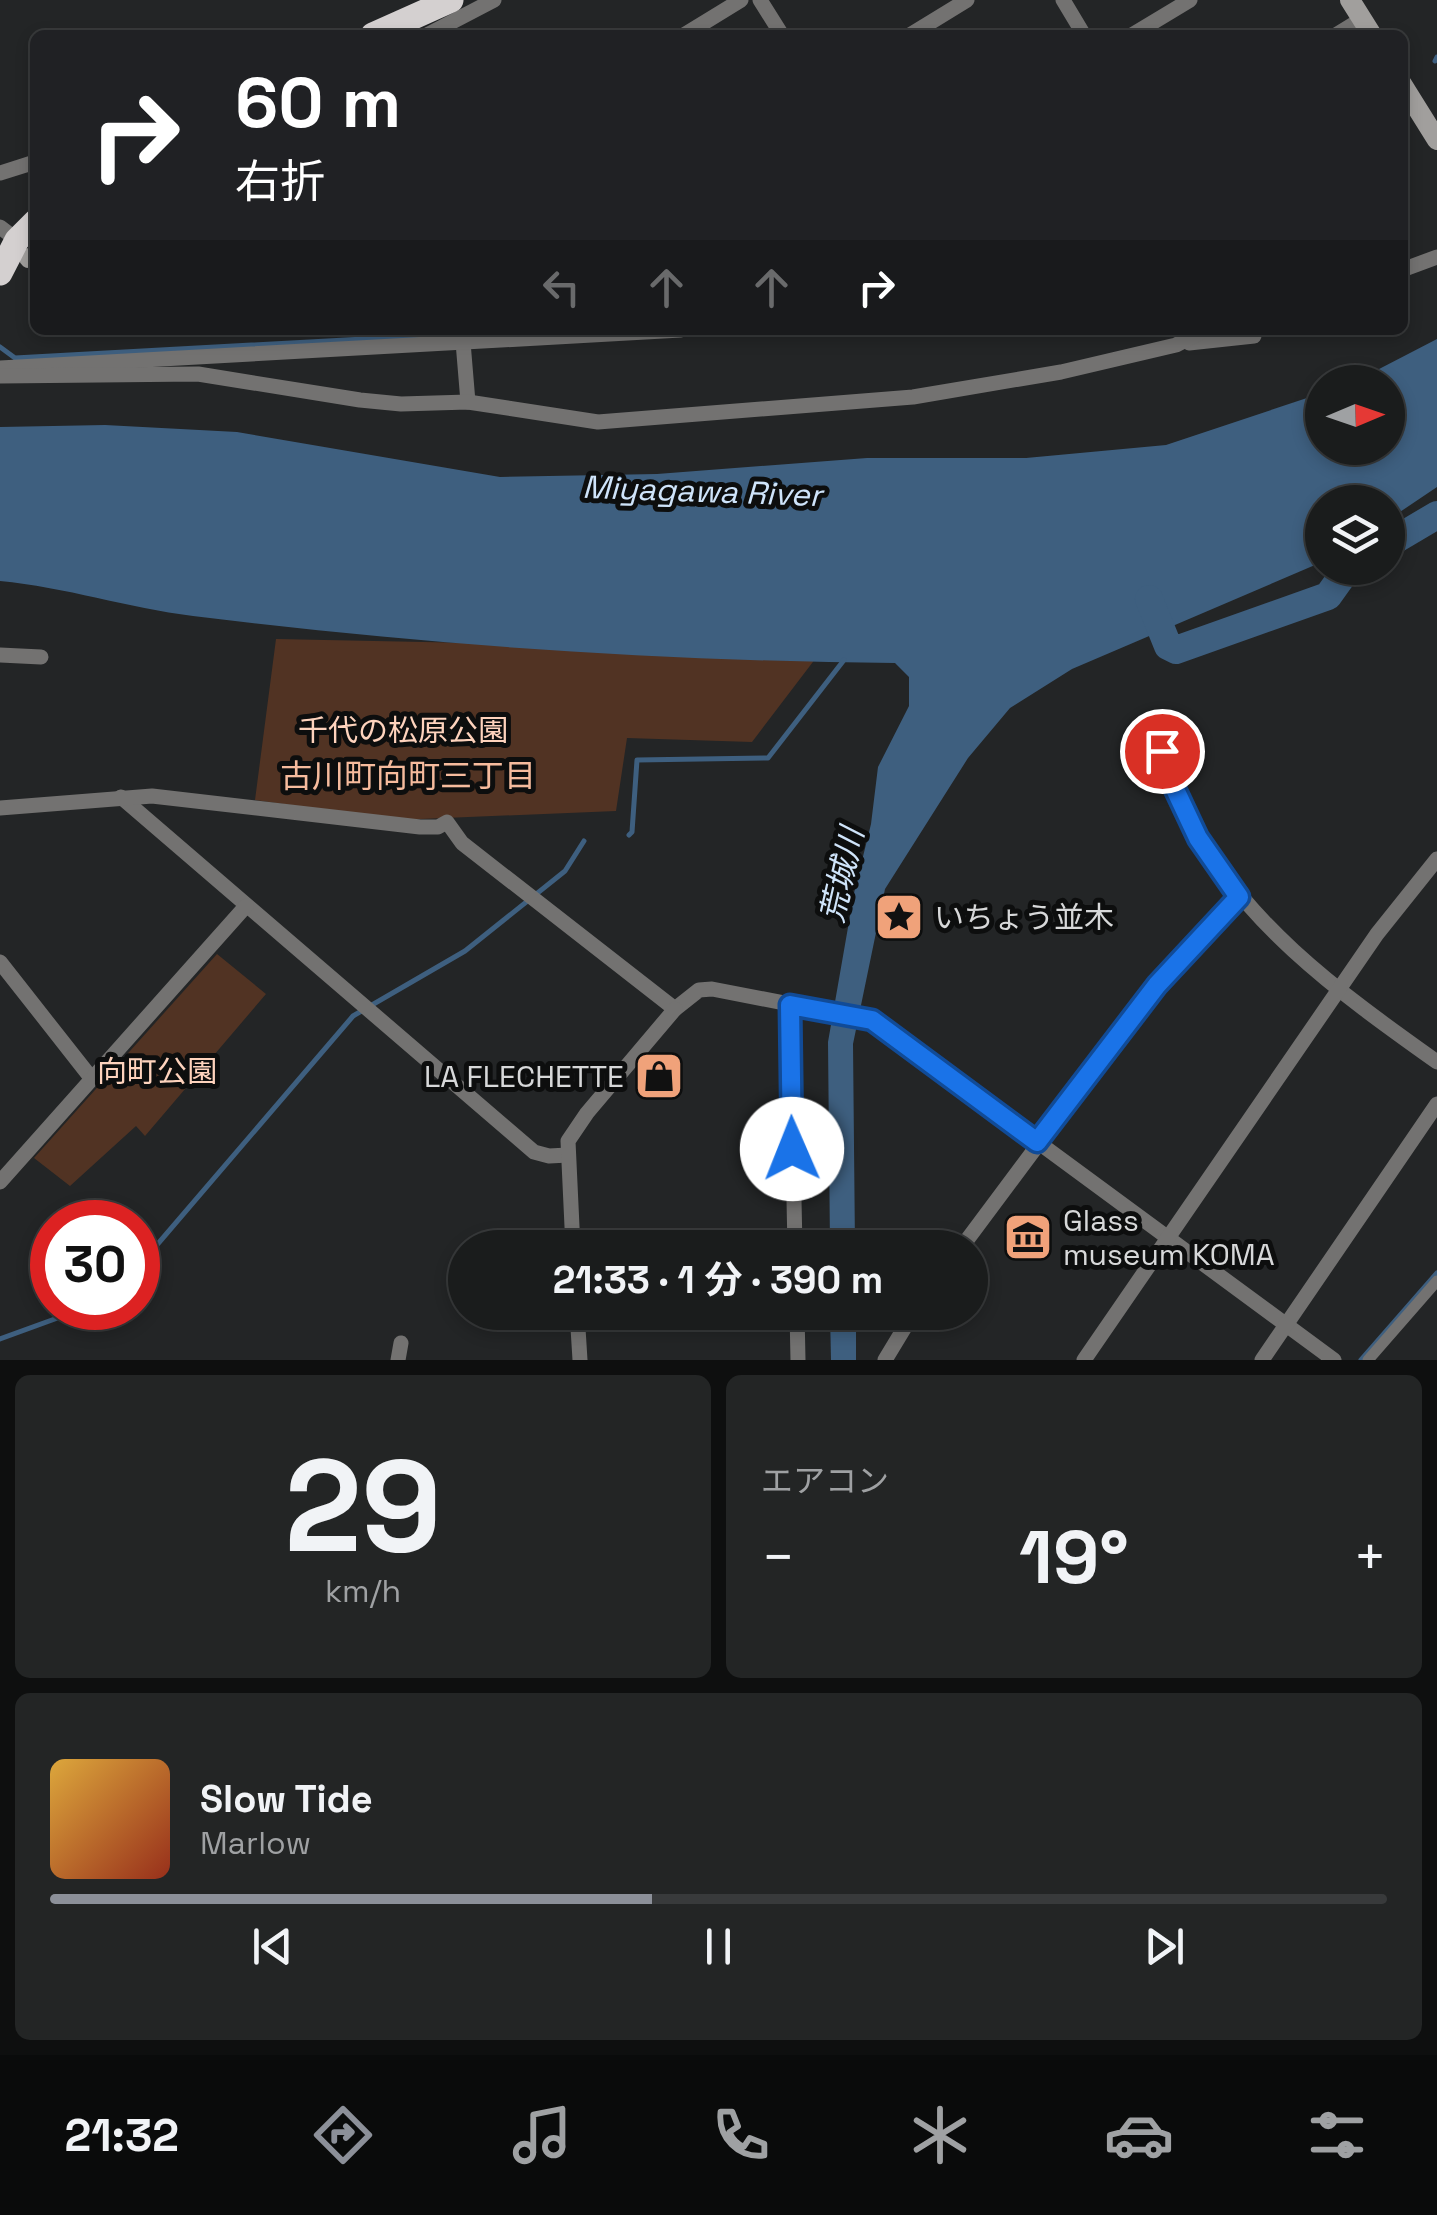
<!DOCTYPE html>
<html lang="ja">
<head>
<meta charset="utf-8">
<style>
	:root { --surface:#1a1c1c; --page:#232525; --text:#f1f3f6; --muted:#9fa1a3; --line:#383a3b; --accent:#8c9099 }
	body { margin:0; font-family:"Space Grotesk","Noto Sans JP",sans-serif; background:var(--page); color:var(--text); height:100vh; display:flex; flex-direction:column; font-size:38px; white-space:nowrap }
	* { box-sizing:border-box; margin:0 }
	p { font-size:32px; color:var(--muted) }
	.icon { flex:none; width:55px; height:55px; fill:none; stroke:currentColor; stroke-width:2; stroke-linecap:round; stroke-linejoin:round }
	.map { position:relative; height:1360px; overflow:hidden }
	.drawer { display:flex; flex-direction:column; gap:15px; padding:15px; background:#0e0f0f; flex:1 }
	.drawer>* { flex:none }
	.hud { position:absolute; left:30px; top:30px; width:1378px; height:305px; border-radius:15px; box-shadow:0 5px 15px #0003,0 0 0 2px var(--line); background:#202124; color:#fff; overflow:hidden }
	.needle { width:65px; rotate:88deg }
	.tools { position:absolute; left:1305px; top:365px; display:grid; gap:20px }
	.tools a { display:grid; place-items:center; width:100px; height:100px; border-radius:50%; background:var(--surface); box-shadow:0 5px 15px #0003,0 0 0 2px var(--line); font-size:50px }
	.speed { position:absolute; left:30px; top:1200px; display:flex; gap:20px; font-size:50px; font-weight:700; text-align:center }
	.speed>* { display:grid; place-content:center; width:130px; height:130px; border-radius:50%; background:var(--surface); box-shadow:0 5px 15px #0003,0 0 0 2px var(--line); line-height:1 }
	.speed .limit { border:15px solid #d22; background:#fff; color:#111 }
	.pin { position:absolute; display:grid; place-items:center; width:85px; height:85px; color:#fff; margin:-42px; border:5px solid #fff; border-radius:50%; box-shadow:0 2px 10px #0007 }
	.me { position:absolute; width:110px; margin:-55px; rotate:359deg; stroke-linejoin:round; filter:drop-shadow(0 0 8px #0008) }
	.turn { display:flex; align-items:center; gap:35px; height:210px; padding:0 40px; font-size:45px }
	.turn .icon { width:130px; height:130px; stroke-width:2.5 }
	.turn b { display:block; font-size:70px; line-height:85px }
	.lanes { display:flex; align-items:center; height:95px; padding:0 40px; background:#0003; justify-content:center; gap:50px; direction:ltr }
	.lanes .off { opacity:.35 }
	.big { font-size:75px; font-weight:700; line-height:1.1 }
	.drawer .tile { flex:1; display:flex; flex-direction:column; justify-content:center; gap:15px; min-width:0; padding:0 35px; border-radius:15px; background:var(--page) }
	.drawer .dial { align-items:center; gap:0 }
	.dial b { font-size:130px; line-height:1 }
	.song { display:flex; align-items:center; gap:30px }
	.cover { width:120px; height:120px; border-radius:15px; background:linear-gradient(135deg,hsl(40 70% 55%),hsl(10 70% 35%)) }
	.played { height:10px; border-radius:5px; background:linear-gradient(90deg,var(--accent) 45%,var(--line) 45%) }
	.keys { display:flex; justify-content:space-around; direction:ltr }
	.heat { display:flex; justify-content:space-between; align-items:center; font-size:55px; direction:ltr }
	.drawer .tiles { flex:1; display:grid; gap:15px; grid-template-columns:1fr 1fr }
	.tile:last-child { grid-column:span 2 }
	.trip { position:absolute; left:448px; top:1230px; width:540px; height:100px; border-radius:50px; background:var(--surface); box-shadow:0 5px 15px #0003,0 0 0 2px var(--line); font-weight:700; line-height:100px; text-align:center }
	.menu { display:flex; height:160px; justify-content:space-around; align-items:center; background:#0a0b0b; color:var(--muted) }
	.menu .icon { width:70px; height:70px }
	.menu .active { color:var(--accent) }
	.menu b { font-size:45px; color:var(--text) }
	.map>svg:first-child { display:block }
	.green { fill:#513323 }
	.water { fill:#3e5f7f }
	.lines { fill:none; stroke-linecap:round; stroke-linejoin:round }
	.stream { stroke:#3e5f7f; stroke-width:5 }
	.river { stroke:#3e5f7f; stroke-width:28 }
	.pedestrian { stroke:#737271; stroke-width:11 }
	.minor { stroke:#737271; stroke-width:15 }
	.secondary { stroke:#a19f9d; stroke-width:20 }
	.trunk { stroke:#d4d0d0; stroke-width:25 }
	.route-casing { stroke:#114b97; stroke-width:25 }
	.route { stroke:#1a73e8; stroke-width:18 }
	.labels { text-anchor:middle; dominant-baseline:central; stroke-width:10; stroke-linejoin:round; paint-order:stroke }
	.park-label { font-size:30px; fill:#fed3bd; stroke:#0d0e0e }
	.poi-label { font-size:30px; fill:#d7d8d9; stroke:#0d0e0e; text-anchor:start }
	.water-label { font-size:32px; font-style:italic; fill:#cfe4fa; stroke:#0d0e0e }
	.neighbourhood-label { font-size:32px; fill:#f6bb9d; stroke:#0d0e0e }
</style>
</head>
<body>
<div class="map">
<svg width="1437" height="1360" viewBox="0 0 1437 1360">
	<rect width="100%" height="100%" fill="#232526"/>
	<g class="green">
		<polygon points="276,639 822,650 752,742 627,738 616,811 397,820 255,800"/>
		<polygon points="217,954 266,994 145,1136 136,1126 70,1186 34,1158"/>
	</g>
	<g class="water">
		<path d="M1437,339V487L1388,520V502H1322V562L1072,669L1010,708L968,758L885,889L853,1044L855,1247H830L828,1042L854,893L871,824L878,767L909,706V677L895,663C661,661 426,645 193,616C128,608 65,587 0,581V427L105,425L237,432L500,477L657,474L867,458H1026L1166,445L1322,393V448H1388V382H1354Z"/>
		<polygon points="830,1313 856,1313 856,1360 831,1360"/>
	</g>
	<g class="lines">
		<g class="stream">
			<polyline points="1435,61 1437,57"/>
			<polyline points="0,347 15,358 529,330"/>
			<polyline points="629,835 632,832 637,760 768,758 844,660"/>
			<polyline points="138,1267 353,1016 465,951 565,871 584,841"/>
			<polyline points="0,1339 85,1308"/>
			<polyline points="1361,1360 1437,1273"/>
		</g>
		<g class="river">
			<polyline points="1388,544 1437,515"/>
			<polyline points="1149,599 1168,646 1176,650 1328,596 1348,568"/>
		</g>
		<polyline class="pedestrian" points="1368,1360 1437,1281"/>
		<g class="minor">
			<polyline points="760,0 782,35"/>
			<polyline points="1063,0 1084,35"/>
			<polyline points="427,35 494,0"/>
			<polyline points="684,35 741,0"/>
			<polyline points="910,35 967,0"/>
			<polyline points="1132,35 1190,0"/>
			<polyline points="1336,35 1362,19"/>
			<polyline points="0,173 35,162"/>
			<polyline points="0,227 17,240"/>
			<polyline points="1402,270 1437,257"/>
			<polyline points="463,342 468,402"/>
			<polyline points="1189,343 1254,336"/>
			<polyline points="0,368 681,330"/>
			<polyline points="0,376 198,374 360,400 401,404 468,402 598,422 913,397 1061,372 1176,345 1205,330"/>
			<polyline points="0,655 41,657"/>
			<path d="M1162,751C1165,772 1175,789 1184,808C1236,919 1340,993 1437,1062"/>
			<polyline points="121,797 534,1152 549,1156 568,1155"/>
			<polyline points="0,808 152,796 420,827 438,827 447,822 462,843 675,1009 699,990 712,989 872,1020 1334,1360"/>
			<polyline points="0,962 92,1079"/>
			<polyline points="790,1005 795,1248"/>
			<polyline points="0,1182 246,906"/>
			<polyline points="573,1248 568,1141 587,1113 675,1009"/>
			<polyline points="961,1248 1157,985 1239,897"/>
			<polyline points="577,1312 580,1360"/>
			<polyline points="797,1312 798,1360"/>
			<polyline points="398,1360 401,1343"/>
			<polyline points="885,1360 914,1312"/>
			<polyline points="1084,1360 1377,934 1437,859"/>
			<polyline points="1262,1360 1437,1104"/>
		</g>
		<g class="secondary">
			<polyline points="1350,0 1372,35"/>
			<polyline points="1402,84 1437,140"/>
			<polyline points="29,258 35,257"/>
		</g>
		<g class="trunk">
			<polyline points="373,35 451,0"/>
			<polyline points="0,273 17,240 35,222"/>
		</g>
	</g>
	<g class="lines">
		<g class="route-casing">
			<polyline id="route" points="792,1149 790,1005 872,1020 1037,1142 1157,985 1239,897 1198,838 1165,768 1162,751"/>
		</g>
		<use href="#route" class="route"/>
	</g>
	<defs>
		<g id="sight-square" transform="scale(2.5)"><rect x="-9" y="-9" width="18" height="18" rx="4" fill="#f0a27a" stroke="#0d0e0e"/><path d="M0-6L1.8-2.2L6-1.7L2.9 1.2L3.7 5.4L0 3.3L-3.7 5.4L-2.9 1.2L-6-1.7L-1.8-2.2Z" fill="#111"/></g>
		<g id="shop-square" transform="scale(2.5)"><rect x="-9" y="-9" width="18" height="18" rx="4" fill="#f0a27a" stroke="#0d0e0e"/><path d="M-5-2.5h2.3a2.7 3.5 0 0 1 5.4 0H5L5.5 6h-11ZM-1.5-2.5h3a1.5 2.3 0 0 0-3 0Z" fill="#111"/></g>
		<g id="museum-square" transform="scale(2.5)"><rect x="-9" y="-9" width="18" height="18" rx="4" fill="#f0a27a" stroke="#0d0e0e"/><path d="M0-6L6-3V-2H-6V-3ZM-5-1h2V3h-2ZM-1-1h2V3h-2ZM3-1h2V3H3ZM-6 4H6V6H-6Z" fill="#111"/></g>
	</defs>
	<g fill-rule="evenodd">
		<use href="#sight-square" x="899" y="917"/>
		<use href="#shop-square" x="659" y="1076"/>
		<use href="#museum-square" x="1028" y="1237"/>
	</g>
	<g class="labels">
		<g class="park-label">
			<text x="403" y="730">千代の松原公園</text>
			<text x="157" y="1071">向町公園</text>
		</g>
		<g class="poi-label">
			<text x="934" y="917">いちょう並木</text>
			<text x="624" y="1076" text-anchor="end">LA FLECHETTE</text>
			<text x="1063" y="1220">Glass<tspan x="1063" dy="34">museum KOMA</tspan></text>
		</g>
		<g class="water-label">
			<text transform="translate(702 491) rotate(2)">Miyagawa River</text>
			<text transform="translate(842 875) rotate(-77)">荒城川</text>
		</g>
		<g class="neighbourhood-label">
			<text x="408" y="776">古川町向町三丁目</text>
		</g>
	</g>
</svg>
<div class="tools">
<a><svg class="needle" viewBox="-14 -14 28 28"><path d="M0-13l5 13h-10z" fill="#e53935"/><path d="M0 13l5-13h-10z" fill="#9fa1a3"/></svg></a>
<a><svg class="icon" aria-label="layers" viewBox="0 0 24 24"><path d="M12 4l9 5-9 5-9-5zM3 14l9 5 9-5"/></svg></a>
</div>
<div class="speed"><div class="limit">30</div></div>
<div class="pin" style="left:1162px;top:751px;background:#d93025"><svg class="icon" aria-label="arrive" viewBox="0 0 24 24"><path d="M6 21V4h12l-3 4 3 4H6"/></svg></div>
<svg class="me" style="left:792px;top:1149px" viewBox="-20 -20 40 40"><circle r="19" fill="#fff"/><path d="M0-13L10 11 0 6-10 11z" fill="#1a73e8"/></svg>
<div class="trip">21:33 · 1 分 · 390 m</div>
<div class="hud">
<div class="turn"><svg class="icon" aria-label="right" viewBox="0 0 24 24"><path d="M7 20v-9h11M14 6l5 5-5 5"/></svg><div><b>60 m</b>右折</div></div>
<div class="lanes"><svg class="icon off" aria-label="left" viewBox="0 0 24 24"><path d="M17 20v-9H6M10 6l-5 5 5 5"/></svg><svg class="icon off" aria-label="ahead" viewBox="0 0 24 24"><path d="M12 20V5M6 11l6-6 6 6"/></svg><svg class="icon off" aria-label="ahead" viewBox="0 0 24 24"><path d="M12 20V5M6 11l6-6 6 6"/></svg><svg class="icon" aria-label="right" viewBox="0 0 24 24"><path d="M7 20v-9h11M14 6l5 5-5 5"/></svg></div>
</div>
</div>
<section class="drawer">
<div class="tiles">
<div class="tile dial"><b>29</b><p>km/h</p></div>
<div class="tile"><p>エアコン</p>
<div class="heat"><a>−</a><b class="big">19°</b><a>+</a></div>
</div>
<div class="tile">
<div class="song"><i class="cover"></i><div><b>Slow Tide</b><p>Marlow</p></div></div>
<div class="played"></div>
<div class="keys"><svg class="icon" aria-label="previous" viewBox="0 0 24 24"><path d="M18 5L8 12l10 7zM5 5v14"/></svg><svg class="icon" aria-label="pause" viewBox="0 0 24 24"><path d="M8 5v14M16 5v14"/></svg><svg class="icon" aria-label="next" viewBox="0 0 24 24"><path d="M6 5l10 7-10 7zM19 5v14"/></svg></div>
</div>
</div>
</section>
<nav class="menu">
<b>21:32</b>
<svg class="icon active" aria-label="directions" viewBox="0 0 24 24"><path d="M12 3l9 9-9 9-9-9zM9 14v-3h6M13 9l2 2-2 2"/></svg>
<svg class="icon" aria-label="music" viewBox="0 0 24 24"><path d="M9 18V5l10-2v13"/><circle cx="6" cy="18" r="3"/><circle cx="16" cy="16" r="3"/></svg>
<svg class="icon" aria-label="phone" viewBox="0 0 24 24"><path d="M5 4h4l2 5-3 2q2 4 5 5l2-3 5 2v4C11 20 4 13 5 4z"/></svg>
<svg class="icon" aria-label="climate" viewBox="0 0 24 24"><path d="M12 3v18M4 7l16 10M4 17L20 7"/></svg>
<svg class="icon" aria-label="car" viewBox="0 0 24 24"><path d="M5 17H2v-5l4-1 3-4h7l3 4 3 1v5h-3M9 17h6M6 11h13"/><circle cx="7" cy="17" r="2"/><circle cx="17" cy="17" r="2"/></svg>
<svg class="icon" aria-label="filters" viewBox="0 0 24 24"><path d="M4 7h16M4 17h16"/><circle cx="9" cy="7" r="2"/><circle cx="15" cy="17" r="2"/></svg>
</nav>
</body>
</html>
